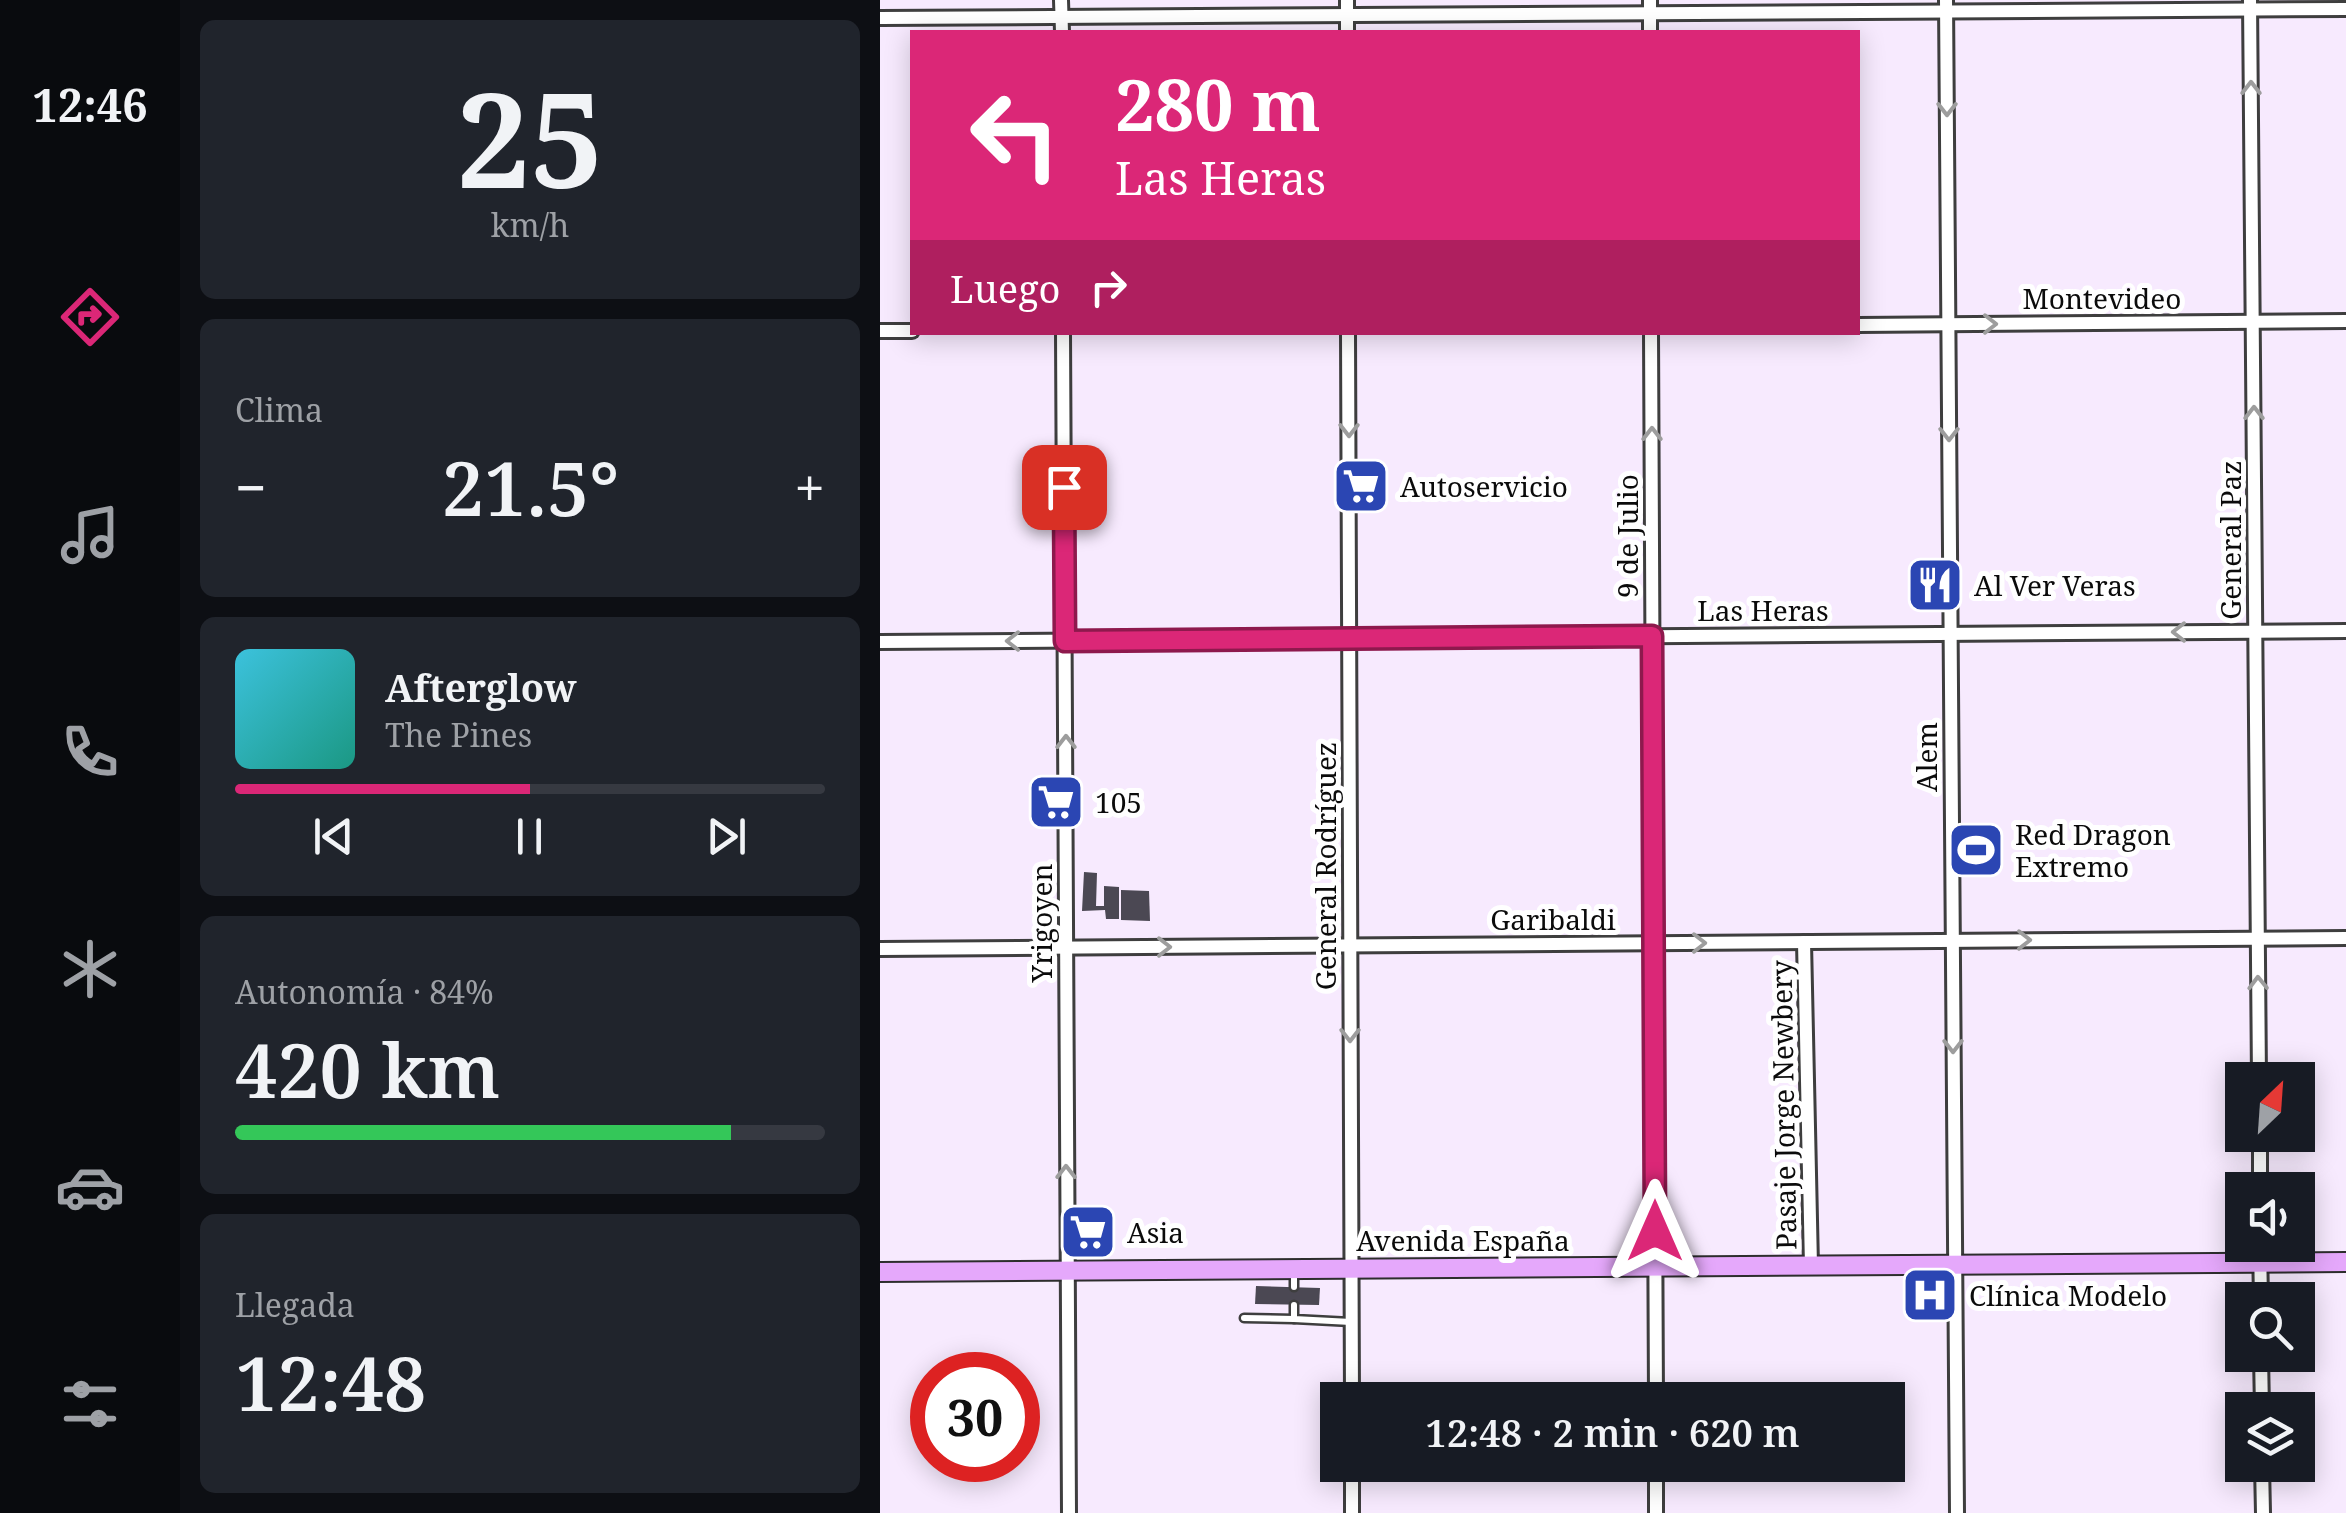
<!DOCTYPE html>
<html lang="es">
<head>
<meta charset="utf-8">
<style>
	:root { --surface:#171b24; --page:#20242c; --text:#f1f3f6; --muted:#9ea1a6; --line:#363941; --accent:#db2777 }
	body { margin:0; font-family:"Noto Serif",serif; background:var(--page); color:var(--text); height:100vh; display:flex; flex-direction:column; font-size:38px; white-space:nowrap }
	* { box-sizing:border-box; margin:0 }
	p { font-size:32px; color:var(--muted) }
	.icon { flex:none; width:55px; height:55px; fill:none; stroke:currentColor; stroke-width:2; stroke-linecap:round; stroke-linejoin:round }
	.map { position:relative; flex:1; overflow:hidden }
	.sheet { display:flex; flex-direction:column; gap:20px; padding:20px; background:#0d0f14; width:700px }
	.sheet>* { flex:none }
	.guide { position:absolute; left:30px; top:30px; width:950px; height:305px; border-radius:0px; box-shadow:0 5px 25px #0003; background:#db2777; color:#fff; overflow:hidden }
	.needle { width:65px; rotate:25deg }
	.buttons { position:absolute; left:1345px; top:1062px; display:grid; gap:20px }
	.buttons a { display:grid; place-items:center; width:90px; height:90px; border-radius:0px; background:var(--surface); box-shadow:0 5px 25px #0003; font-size:50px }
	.speed { position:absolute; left:30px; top:1352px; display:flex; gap:20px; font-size:50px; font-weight:700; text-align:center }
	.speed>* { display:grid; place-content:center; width:130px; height:130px; border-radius:50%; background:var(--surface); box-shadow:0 5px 25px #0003; line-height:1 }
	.speed .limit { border:15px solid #d22; background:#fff; color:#111 }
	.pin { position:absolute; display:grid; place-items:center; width:85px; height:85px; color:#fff; margin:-42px; border-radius:20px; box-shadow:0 5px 15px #0006 }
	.me { position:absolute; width:110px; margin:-55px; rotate:0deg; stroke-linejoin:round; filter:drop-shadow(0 0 8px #0008) }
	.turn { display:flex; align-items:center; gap:35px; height:210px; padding:0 40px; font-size:45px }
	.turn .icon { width:130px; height:130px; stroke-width:2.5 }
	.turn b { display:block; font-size:70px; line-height:85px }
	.then { display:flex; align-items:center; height:95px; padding:0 40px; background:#0003; gap:20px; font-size:38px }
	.big { font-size:75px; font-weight:600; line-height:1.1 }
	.sheet .card { flex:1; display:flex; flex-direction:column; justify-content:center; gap:15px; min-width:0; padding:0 35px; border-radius:15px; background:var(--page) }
	.sheet .dial { align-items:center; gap:0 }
	.dial b { font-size:130px; line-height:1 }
	.song { display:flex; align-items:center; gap:30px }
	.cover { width:120px; height:120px; border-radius:15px; background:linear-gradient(135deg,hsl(190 70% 55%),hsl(170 70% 35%)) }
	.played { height:10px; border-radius:5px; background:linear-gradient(90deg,var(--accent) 50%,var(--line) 50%) }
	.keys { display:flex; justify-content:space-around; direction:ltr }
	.heat { display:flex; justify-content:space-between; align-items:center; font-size:55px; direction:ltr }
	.charge { height:15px; border-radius:8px; background:linear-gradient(90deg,#34c759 84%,var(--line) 0) }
	.trip { position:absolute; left:440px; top:1382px; width:585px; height:100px; border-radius:0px; background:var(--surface); box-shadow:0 5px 25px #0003; font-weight:600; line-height:100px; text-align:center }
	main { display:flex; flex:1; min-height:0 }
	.tabs { display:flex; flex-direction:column; width:180px; justify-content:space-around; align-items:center; background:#090b0e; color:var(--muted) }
	.tabs .icon { width:70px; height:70px }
	.tabs .current { color:var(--accent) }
	.tabs b { font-size:45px; color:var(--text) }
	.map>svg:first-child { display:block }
	.building { fill:#4b4853 }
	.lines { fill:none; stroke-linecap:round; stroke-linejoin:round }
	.service-casing { stroke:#3e3e3e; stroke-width:11 }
	.minor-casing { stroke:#3e3e3e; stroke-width:18 }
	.secondary-casing { stroke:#2d2d2d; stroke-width:22 }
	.service { stroke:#fff; stroke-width:6 }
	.minor { stroke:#fff; stroke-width:12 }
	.secondary { stroke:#e5a8fb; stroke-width:18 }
	.oneway { stroke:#9d9d9d }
	.route-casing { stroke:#8e194d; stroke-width:25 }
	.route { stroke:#db2777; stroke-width:18 }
	.labels { text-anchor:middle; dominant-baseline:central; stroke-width:10; stroke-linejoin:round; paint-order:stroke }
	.street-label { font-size:28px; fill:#0b0b0b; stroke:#fff }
	.poi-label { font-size:28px; fill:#0b0b0b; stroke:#fff; text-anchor:start }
</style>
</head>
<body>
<main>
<nav class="tabs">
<b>12:46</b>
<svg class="icon current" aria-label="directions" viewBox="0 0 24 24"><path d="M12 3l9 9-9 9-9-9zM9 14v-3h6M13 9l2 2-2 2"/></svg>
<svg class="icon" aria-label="music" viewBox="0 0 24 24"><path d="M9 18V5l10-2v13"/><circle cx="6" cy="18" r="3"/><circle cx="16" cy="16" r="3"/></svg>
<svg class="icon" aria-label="phone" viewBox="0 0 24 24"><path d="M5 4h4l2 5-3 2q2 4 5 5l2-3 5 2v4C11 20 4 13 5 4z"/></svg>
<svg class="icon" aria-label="climate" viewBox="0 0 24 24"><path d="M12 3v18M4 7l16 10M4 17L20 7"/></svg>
<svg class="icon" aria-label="car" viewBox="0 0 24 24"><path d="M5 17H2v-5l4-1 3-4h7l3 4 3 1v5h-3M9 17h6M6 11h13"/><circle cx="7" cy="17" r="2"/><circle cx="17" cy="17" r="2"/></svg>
<svg class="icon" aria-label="filters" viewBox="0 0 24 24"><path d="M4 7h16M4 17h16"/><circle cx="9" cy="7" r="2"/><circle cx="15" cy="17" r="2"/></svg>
</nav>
<section class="sheet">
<div class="card dial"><b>25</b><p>km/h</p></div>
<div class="card"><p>Clima</p>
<div class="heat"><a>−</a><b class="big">21.5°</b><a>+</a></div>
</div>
<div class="card">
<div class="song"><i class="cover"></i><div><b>Afterglow</b><p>The Pines</p></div></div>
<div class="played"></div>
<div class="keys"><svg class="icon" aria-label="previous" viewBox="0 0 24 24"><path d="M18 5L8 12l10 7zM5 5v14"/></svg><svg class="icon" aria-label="pause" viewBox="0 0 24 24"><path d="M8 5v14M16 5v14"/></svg><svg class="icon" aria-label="next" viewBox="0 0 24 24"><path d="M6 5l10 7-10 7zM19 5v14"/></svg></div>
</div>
<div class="card"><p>Autonomía · 84%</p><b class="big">420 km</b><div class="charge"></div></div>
<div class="card"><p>Llegada</p><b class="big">12:48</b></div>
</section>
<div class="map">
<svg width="1466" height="1513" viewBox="0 0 1466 1513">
	<rect width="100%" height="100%" fill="#f7eafe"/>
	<g class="building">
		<polygon points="204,872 217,873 216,906 224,906 224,886 239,887 239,919 226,919 225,910 202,911"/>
		<polygon points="241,890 269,891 270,921 241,920"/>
		<polygon points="376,1286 440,1288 439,1305 375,1304"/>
	</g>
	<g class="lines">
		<g class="service-casing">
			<g id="service">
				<polyline points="414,1287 414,1270"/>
				<polyline points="414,1305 414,1319 471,1322"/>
				<polyline points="364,1318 414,1319"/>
			</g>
		</g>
		<g class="minor-casing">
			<g id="minor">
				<polyline points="181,0 182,32"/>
				<polyline points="467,0 467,32"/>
				<polyline points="770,0 770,32"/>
				<polyline points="1066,0 1077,1513"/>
				<polyline points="1370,0 1379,1080"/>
				<polyline points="0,18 1466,9"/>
				<polyline points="978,325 1466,321"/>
				<polyline points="0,331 32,331"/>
				<polyline points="183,332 189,1513"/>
				<polyline points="468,332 472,1400"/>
				<polyline points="771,332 776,1400"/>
				<polyline points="0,642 1466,631"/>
				<polyline points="924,942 931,1266"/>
				<polyline points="0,949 1466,938"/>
				<polyline points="1380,1135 1380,1190"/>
				<polyline points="1380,1245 1381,1300"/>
				<polyline points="1381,1355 1382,1410"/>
				<polyline points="472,1465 472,1513"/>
				<polyline points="776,1465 776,1513"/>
				<polyline points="1382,1465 1383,1513"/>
			</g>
		</g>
		<g class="secondary-casing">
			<polyline id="secondary" points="0,1272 1466,1262"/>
		</g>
		<use href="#service" class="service"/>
		<use href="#minor" class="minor"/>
		<use href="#secondary" class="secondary"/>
	</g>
	<defs><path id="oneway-chevron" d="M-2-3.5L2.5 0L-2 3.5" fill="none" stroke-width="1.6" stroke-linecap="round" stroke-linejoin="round" transform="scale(2.5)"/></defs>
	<g class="oneway">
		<use href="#oneway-chevron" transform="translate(1371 88) rotate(-90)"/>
		<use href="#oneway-chevron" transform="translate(1067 109) rotate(90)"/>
		<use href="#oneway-chevron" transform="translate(1110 324)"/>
		<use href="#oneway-chevron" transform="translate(1374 413) rotate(-90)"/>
		<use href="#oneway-chevron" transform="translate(469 430) rotate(90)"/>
		<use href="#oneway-chevron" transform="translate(772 434) rotate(-90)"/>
		<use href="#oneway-chevron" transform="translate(1069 434) rotate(90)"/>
		<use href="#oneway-chevron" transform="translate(1299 632) rotate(180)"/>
		<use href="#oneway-chevron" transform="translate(133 641) rotate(180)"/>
		<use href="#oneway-chevron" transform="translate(186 742) rotate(-90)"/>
		<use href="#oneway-chevron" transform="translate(1144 940)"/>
		<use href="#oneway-chevron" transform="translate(819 943)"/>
		<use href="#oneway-chevron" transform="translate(284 947)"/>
		<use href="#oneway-chevron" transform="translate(1378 983) rotate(-91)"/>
		<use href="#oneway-chevron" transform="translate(470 1035) rotate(90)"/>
		<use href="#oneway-chevron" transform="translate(1073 1046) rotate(90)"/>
		<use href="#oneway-chevron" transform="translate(186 1172) rotate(-90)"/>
	</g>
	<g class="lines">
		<g class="route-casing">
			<polyline id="route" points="184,487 185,641 772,636 775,1231"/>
		</g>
		<use href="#route" class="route"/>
	</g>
	<defs>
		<g id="supermarket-square" transform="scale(2.875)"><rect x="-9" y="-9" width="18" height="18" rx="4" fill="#2b46b3" stroke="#fff"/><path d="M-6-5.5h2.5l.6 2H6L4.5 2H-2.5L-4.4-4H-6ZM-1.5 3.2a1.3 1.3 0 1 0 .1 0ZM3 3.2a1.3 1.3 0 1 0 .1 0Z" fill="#fff"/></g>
		<g id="restaurant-square" transform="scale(2.875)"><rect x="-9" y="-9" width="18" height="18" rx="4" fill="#2b46b3" stroke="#fff"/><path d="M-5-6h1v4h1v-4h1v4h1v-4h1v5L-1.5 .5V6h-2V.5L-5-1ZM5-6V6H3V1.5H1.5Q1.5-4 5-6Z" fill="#fff"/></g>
		<g id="stadium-square" transform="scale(2.875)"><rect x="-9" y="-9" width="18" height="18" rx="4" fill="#2b46b3" stroke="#fff"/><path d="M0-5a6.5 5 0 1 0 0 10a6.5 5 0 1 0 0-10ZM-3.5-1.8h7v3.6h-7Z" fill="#fff"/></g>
		<g id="hospital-square" transform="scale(2.875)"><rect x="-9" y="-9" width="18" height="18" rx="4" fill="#2b46b3" stroke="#fff"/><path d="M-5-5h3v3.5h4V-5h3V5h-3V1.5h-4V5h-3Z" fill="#fff"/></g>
	</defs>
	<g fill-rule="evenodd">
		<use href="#supermarket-square" x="481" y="486"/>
		<use href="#restaurant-square" x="1055" y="585"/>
		<use href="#supermarket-square" x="176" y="802"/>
		<use href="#stadium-square" x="1096" y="850"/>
		<use href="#supermarket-square" x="208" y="1232"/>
		<use href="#hospital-square" x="1050" y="1295"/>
	</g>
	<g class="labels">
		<g class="street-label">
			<text x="1222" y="298">Montevideo</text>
			<text transform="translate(747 536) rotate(-90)">9 de Julio</text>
			<text transform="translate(1350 540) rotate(-90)">General Paz</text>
			<text x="883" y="610">Las Heras</text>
			<text transform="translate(1046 757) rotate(-90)">Alem</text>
			<text transform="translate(445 866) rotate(-90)">General Rodríguez</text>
			<text x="673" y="919">Garibaldi</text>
			<text transform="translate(161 923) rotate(-90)">Yrigoyen</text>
			<text transform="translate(903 1105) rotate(-91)">Pasaje Jorge Newbery</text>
			<text x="583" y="1240">Avenida España</text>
		</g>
		<g class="poi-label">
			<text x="520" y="486">Autoservicio</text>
			<text x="1094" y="585">Al Ver Veras</text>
			<text x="215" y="802">105</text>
			<text x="1135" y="834">Red Dragon<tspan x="1135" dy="32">Extremo</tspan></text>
			<text x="247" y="1232">Asia</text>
			<text x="1089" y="1295">Clínica Modelo</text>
		</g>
	</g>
</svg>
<div class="buttons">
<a><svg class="needle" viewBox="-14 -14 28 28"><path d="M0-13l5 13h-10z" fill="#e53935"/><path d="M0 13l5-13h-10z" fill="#9ea1a6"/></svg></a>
<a><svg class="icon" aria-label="sound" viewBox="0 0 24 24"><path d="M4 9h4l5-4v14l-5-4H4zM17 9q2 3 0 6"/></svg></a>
<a><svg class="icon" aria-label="search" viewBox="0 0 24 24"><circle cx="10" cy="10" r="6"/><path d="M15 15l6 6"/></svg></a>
<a><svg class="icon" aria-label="layers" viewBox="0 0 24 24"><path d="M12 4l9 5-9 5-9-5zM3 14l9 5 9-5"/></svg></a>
</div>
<div class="speed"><div class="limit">30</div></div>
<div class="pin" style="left:184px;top:487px;background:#d93025"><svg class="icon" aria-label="arrive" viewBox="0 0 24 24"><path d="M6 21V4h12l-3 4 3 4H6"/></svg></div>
<svg class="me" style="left:775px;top:1231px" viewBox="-20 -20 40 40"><path d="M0-17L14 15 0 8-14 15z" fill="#db2777" stroke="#fff" stroke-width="4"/></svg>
<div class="trip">12:48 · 2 min · 620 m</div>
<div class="guide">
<div class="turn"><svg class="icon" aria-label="left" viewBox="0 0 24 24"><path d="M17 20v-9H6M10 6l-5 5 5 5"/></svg><div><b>280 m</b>Las Heras</div></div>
<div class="then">Luego<svg class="icon" aria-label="right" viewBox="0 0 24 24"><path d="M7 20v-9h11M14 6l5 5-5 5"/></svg></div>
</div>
</div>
</main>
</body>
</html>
